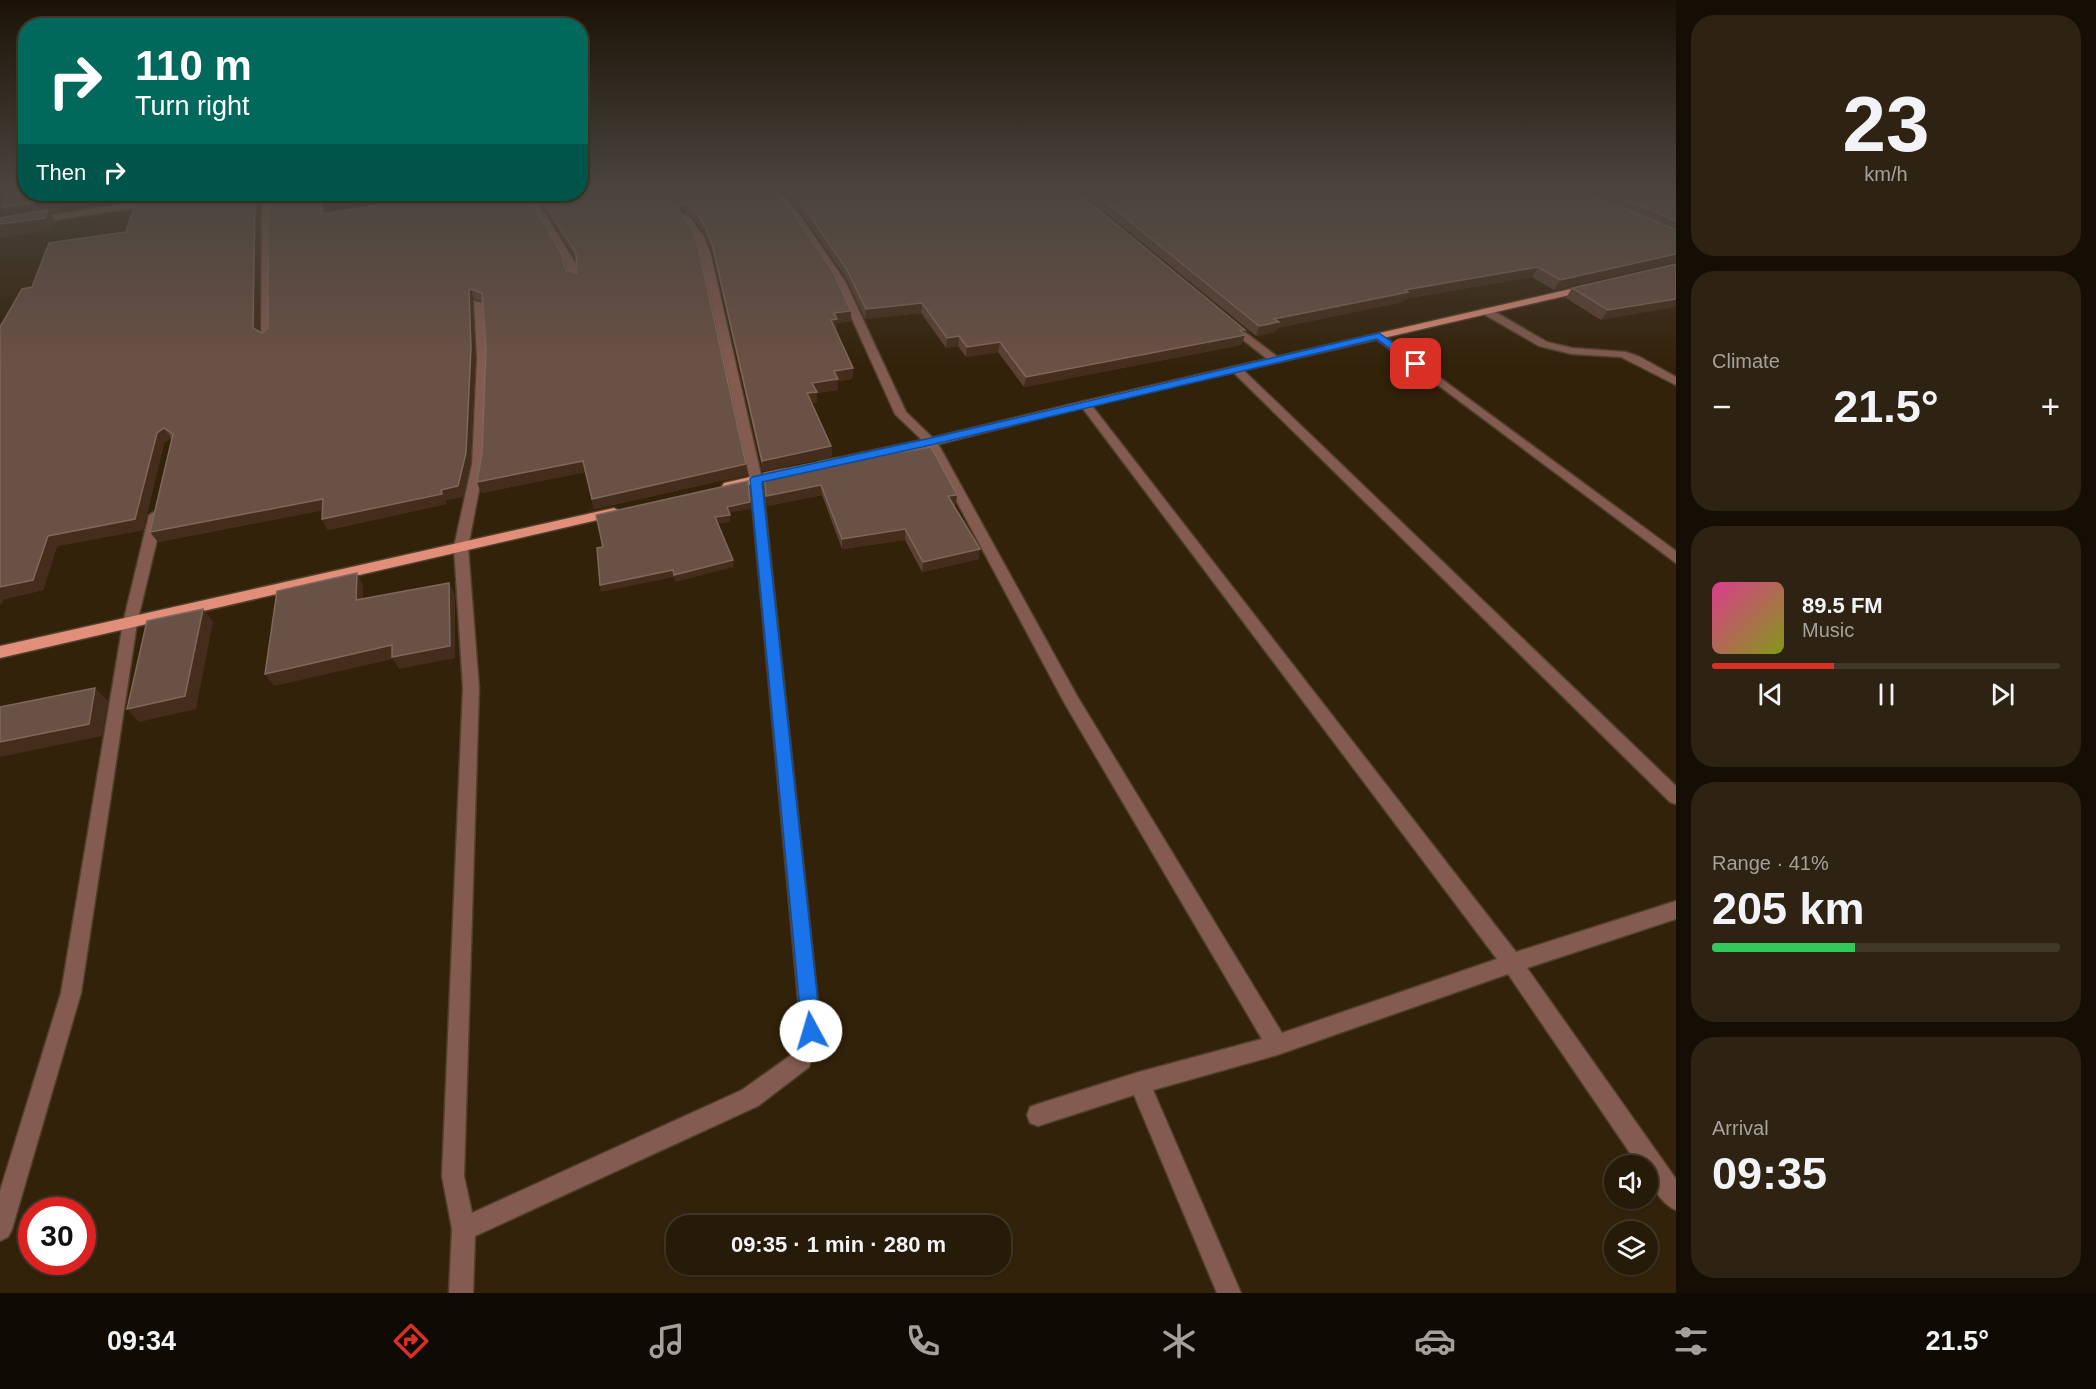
<!DOCTYPE html>
<html lang="en">
<head>
<meta charset="utf-8">
<style>
	:root { --surface:#261a08; --page:#2e2312; --text:#f1f3f6; --muted:#a4a19c; --line:#423829; --accent:#d93025 }
	body { margin:0; font-family:Arial,sans-serif; background:var(--page); color:var(--text); height:100vh; display:flex; flex-direction:column; font-size:22px; white-space:nowrap }
	* { box-sizing:border-box; margin:0 }
	p { font-size:20px; color:var(--muted) }
	.icon { flex:none; width:33px; height:33px; fill:none; stroke:currentColor; stroke-width:2; stroke-linecap:round; stroke-linejoin:round }
	.map { position:relative; flex:1; overflow:hidden }
	.side { display:flex; flex-direction:column; gap:15px; padding:15px; background:#150e04; width:420px }
	.side>* { flex:none }
	.banner { position:absolute; left:18px; top:18px; width:570px; height:183px; border-radius:24px; box-shadow:0 2px 4px #0004,0 0 0 2px var(--line); background:#00695c; color:#fff; overflow:hidden }
	.controls { position:absolute; left:1604px; top:1155px; display:grid; gap:12px }
	.controls a { display:grid; place-items:center; width:54px; height:54px; border-radius:50%; background:var(--surface); box-shadow:0 2px 4px #0004,0 0 0 2px var(--line); font-size:30px }
	.speed { position:absolute; left:18px; top:1197px; display:flex; gap:12px; font-size:30px; font-weight:700; text-align:center }
	.speed>* { display:grid; place-content:center; width:78px; height:78px; border-radius:50%; background:var(--surface); box-shadow:0 2px 4px #0004,0 0 0 2px var(--line); line-height:1 }
	.speed .limit { border:9px solid #d22; background:#fff; color:#111 }
	.pin { position:absolute; display:grid; place-items:center; width:51px; height:51px; color:#fff; margin:-26px; border-radius:12px; box-shadow:0 3px 9px #0006 }
	.me { position:absolute; width:66px; margin:-33px; rotate:354deg; stroke-linejoin:round; filter:drop-shadow(0 0 4px #0008) }
	.turn { display:flex; align-items:center; gap:21px; height:126px; padding:0 18px; font-size:27px }
	.turn .icon { width:78px; height:78px; stroke-width:2.5 }
	.turn b { display:block; font-size:42px; line-height:51px }
	.then { display:flex; align-items:center; height:57px; padding:0 18px; background:#0003; gap:12px; font-size:22px }
	.big { font-size:45px; font-weight:700; line-height:1.1 }
	.side .widget { flex:1; display:flex; flex-direction:column; justify-content:center; gap:9px; min-width:0; padding:0 21px; border-radius:24px; background:var(--page) }
	.side .dial { align-items:center; gap:0 }
	.dial b { font-size:78px; line-height:1 }
	.song { display:flex; align-items:center; gap:18px }
	.cover { width:72px; height:72px; border-radius:9px; background:linear-gradient(135deg,hsl(330 70% 55%),hsl(70 70% 35%)) }
	.played { height:6px; border-radius:3px; background:linear-gradient(90deg,var(--accent) 35%,var(--line) 35%) }
	.keys { display:flex; justify-content:space-around; direction:ltr }
	.heat { display:flex; justify-content:space-between; align-items:center; font-size:33px; direction:ltr }
	.charge { height:9px; border-radius:4px; background:linear-gradient(90deg,#34c759 41%,var(--line) 0) }
	.trip { position:absolute; left:666px; top:1215px; width:345px; height:60px; border-radius:24px; background:var(--surface); box-shadow:0 2px 4px #0004,0 0 0 2px var(--line); font-weight:700; line-height:60px; text-align:center }
	.menu { display:flex; height:96px; justify-content:space-around; align-items:center; background:#0f0a03; color:var(--muted) }
	.menu .icon { width:42px; height:42px }
	.menu .active { color:var(--accent) }
	.menu b { font-size:27px; color:var(--text) }
	main { display:flex; flex:1; min-height:0 }
	.map>svg:first-child { display:block }
	.lines { fill:none; stroke-linecap:round; stroke-linejoin:round }
	.minor-casing { stroke:#50402a; stroke-width:3 }
	.primary-casing { stroke:#50402a; stroke-width:3 }
	.minor { fill:#835b51; fill-rule:evenodd }
	.primary { fill:#e18e7a; fill-rule:evenodd }
	.wall { fill:#5b4034 }
	.shaded-wall { fill:#442d1c }
	.building { fill:#6a5145; stroke:#7e675b; stroke-width:1.5 }
	.route { fill:#1a73e8; stroke:#114b97; stroke-width:1.5 }
</style>
</head>
<body>
<main>
<div class="map">
<svg width="1676" height="1293" viewBox="0 0 1676 1293">
	<rect width="100%" height="100%" fill="#33220a"/>
	<g class="lines">
		<g class="minor-casing">
			<g id="minor">
				<path d="M766,186H775L797,211L845,281L906,412L937,442L1077,696L1282,1033L1497,959L1081,406V402H1089L1516,952L1676,901V919L1527,968L1676,1179V1210C1661,1204 1647,1181 1647,1166H1639L1508,974L1277,1055L1153,1090L1241,1293H1217L1134,1095L1038,1126L1030,1123L1027,1115L1030,1107L1038,1104L1139,1072L1262,1039L1065,704L926,444L895,414L835,281L791,215Z"/>
				<polygon points="262,194 270,194 271,338 266,341 261,338"/>
				<polygon points="525,194 533,194 576,264 578,281 570,279 566,264"/>
				<polygon points="154,199 158,202 157,204 0,229 0,223"/>
				<polygon points="685,214 688,215 704,237 711,255 762,479 821,1031 809,1067 758,1106 475,1236 473,1293 449,1293 452,1229 442,1176 463,688 454,547 472,464 477,358 474,301 483,303 487,358 484,464 468,547 479,688 464,1176 472,1213 742,1090 794,1053 801,1031 750,479 701,255 694,237 681,217"/>
				<polygon points="1482,309 1490,309 1547,342 1572,348 1626,352 1640,357 1676,377 1676,385 1621,357 1572,354 1539,346 1482,313"/>
				<polygon points="1230,321 1279,358 1279,362 1271,362 1226,326 1226,322"/>
				<polygon points="1379,333 1676,551 1676,563 1375,338 1374,336"/>
				<polygon points="1236,366 1240,367 1676,786 1676,804 1670,802 1232,371 1232,367"/>
				<polygon points="156,511 163,515 137,623 81,993 12,1229 8,1237 0,1241 0,1191 61,993 123,623 149,515"/>
			</g>
		</g>
		<g class="primary-casing">
			<g id="primary">
				<polygon points="1588,285 1591,286 1591,290 1085,407 931,446 819,470 813,466 819,462 931,438 1085,401"/>
				<polygon points="784,469 790,473 788,476 728,490 722,486 724,483"/>
				<polygon points="614,508 621,512 619,515 0,658 0,646"/>
			</g>
		</g>
		<use href="#minor" class="minor"/>
		<use href="#primary" class="primary"/>
	</g>
	<g class="wall">
		<polygon points="771,186 851,321 837,323 837,329 835,329 853,368 852,379 838,381 838,390 817,393 817,402 812,403 831,446 832,457 763,471 713,254 706,236 690,214 684,212 682,215 747,475 594,509 585,472 481,493 486,348 483,302 474,299 472,301 475,358 470,464 463,497 446,500 446,504 328,530 322,519 323,510 158,542 172,439 171,438 164,443 143,530 57,546 43,590 4,599 1,604 32,287 126,232 260,194 259,331 262,333 268,328 268,194 325,194 325,213 577,273 576,260 535,194 580,194"/>
		<polygon points="778,186 1070,186 1245,335 1241,345 1024,387 998,352 966,357 958,346 946,348 921,313 865,319 847,280 799,210"/>
		<polygon points="1073,186 1676,186 1676,262 1554,290 1532,277 1404,299 1403,302 1277,328 1275,332 1256,336"/>
		<polygon points="1676,264 1601,320 1566,298 1572,288"/>
		<polygon points="839,463 956,505 953,505 979,559 922,572 905,540 842,549 822,495 767,506 764,473"/>
	</g>
	<g class="shaded-wall">
		<polygon points="0,186 10,186 0,212"/>
		<polygon points="56,194 69,194 61,212 50,213 56,223 52,230 0,238 0,224 10,219 2,207"/>
		<polygon points="255,194 262,194 260,194 259,338 253,328"/>
		<polygon points="321,194 325,194 326,224 322,214"/>
		<polygon points="682,203 684,212 679,218 678,209"/>
		<polygon points="1676,254 1675,262 1554,290 1560,280"/>
		<polygon points="1538,267 1532,277 1404,299 1403,302 1277,328 1275,332 1256,336 1259,326 1274,319 1405,290"/>
		<polygon points="471,289 474,299 472,301 475,358 470,464 463,497 446,500 446,504 328,530 322,519 441,490 469,291"/>
		<polygon points="1676,299 1676,307 1601,320 1608,310"/>
		<polygon points="922,303 921,313 865,319 866,309"/>
		<polygon points="851,311 851,321 837,323 837,329 831,330 831,320 834,313"/>
		<polygon points="1245,330 1243,335 1245,335 1241,345 1024,387 1026,377"/>
		<polygon points="959,336 958,346 946,348 947,338"/>
		<polygon points="1000,342 998,352 966,357 967,347"/>
		<polygon points="853,368 852,379 838,381 838,390 817,393 817,402 808,404 807,393 812,383 834,371"/>
		<polygon points="164,428 171,438 164,443 143,530 57,546 43,590 4,599 1,604 0,605 0,587 48,536 157,433"/>
		<polygon points="831,446 832,457 763,471 762,461"/>
		<polygon points="583,461 586,472 481,493 477,482"/>
		<polygon points="746,464 747,475 594,509 592,499"/>
		<polygon points="821,485 822,495 767,506 766,496"/>
		<polygon points="957,495 956,505 946,507 948,496"/>
		<polygon points="323,499 329,509 158,542 150,532"/>
		<polygon points="750,502 751,509 728,513 727,507"/>
		<polygon points="730,515 730,522 716,524 715,517"/>
		<polygon points="905,529 905,540 842,549 842,539"/>
		<polygon points="980,549 979,559 922,572 923,562"/>
		<polygon points="733,560 734,567 675,582 674,575"/>
		<polygon points="673,570 674,577 601,592 600,585"/>
		<polygon points="357,573 363,586 363,612 356,600"/>
		<polygon points="449,583 455,595 455,658 399,669 393,659 274,686 265,674"/>
		<polygon points="203,609 213,622 196,709 139,722 127,709"/>
		<polygon points="95,688 108,701 102,736 0,757 0,742"/>
	</g>
	<g class="building">
		<polygon points="10,186 26,186 26,194 56,194 53,200 2,207"/>
		<polygon points="580,186 771,186 789,207 833,272 851,311 834,313 837,319 831,320 853,368 834,371 838,379 812,383 817,392 807,393 831,446 762,461 712,244 705,226 689,204 682,203 678,209 691,228 698,246 746,464 592,499 583,461 477,482 482,453 486,348 482,293 471,289 469,291 471,348 466,453 458,486 441,490 442,494 322,519 323,499 150,532 173,434 164,428 157,433 135,519 48,536 33,580 0,587 0,327 22,289 32,287 49,243 126,232 136,201 180,194 255,194 253,328 262,333 268,328 268,194 321,194 322,214 398,202 396,194 526,194 562,255 566,270 577,273 576,253 539,194 580,194"/>
		<polygon points="786,186 1070,186 1245,330 1240,330 1245,335 1026,377 1000,342 967,347 959,336 947,338 922,303 866,309 847,270 799,200"/>
		<polygon points="1086,186 1571,186 1676,230 1676,254 1560,280 1538,267 1405,290 1408,292 1274,319 1279,322 1259,326"/>
		<polygon points="1592,186 1676,186 1676,221"/>
		<polygon points="48,210 45,218 0,224 0,218"/>
		<polygon points="1676,264 1676,299 1608,310 1572,288"/>
		<polygon points="931,447 957,495 948,496 980,549 923,562 905,529 842,539 821,485 766,496 764,473 837,458 839,463"/>
		<polygon points="748,481 750,502 727,507 730,515 715,517 733,560 674,575 673,570 600,585 597,548 603,547 596,515"/>
		<polygon points="357,573 356,600 449,583 450,646 392,657 392,645 265,674 277,591"/>
		<polygon points="203,609 185,696 127,709 147,621"/>
		<polygon points="95,688 89,724 0,742 0,707"/>
	</g>
	<linearGradient id="sky" x2="0" y2="1"><stop stop-color="#1c1306"/><stop offset="0.51" stop-color="#4a443e"/><stop offset="1" stop-color="#4a443e" stop-opacity="0"/></linearGradient>
	<rect width="1676" height="367" fill="url(#sky)"/>
	<polygon class="route" points="1379,333 1419,361 1419,366 1412,366 1377,339 931,445 762,482 821,1031 818,1038 811,1041 805,1038 802,1031 750,479 752,477 931,438"/>
</svg>
<div class="controls">
<a><svg class="icon" aria-label="sound" viewBox="0 0 24 24"><path d="M4 9h4l5-4v14l-5-4H4zM17 9q2 3 0 6"/></svg></a>
<a><svg class="icon" aria-label="layers" viewBox="0 0 24 24"><path d="M12 4l9 5-9 5-9-5zM3 14l9 5 9-5"/></svg></a>
</div>
<div class="speed"><div class="limit">30</div></div>
<div class="pin" style="left:1416px;top:364px;background:#d93025"><svg class="icon" aria-label="arrive" viewBox="0 0 24 24"><path d="M6 21V4h12l-3 4 3 4H6"/></svg></div>
<svg class="me" style="left:811px;top:1031px" viewBox="-20 -20 40 40"><circle r="19" fill="#fff"/><path d="M0-13L10 11 0 6-10 11z" fill="#1a73e8"/></svg>
<div class="trip">09:35 · 1 min · 280 m</div>
<div class="banner">
<div class="turn"><svg class="icon" aria-label="right" viewBox="0 0 24 24"><path d="M7 20v-9h11M14 6l5 5-5 5"/></svg><div><b>110 m</b>Turn right</div></div>
<div class="then">Then<svg class="icon" aria-label="right" viewBox="0 0 24 24"><path d="M7 20v-9h11M14 6l5 5-5 5"/></svg></div>
</div>
</div>
<section class="side">
<div class="widget dial"><b>23</b><p>km/h</p></div>
<div class="widget"><p>Climate</p>
<div class="heat"><a>−</a><b class="big">21.5°</b><a>+</a></div>
</div>
<div class="widget">
<div class="song"><i class="cover"></i><div><b>89.5 FM</b><p>Music</p></div></div>
<div class="played"></div>
<div class="keys"><svg class="icon" aria-label="previous" viewBox="0 0 24 24"><path d="M18 5L8 12l10 7zM5 5v14"/></svg><svg class="icon" aria-label="pause" viewBox="0 0 24 24"><path d="M8 5v14M16 5v14"/></svg><svg class="icon" aria-label="next" viewBox="0 0 24 24"><path d="M6 5l10 7-10 7zM19 5v14"/></svg></div>
</div>
<div class="widget"><p>Range · 41%</p><b class="big">205 km</b><div class="charge"></div></div>
<div class="widget"><p>Arrival</p><b class="big">09:35</b></div>
</section>
</main>
<nav class="menu">
<b>09:34</b>
<svg class="icon active" aria-label="directions" viewBox="0 0 24 24"><path d="M12 3l9 9-9 9-9-9zM9 14v-3h6M13 9l2 2-2 2"/></svg>
<svg class="icon" aria-label="music" viewBox="0 0 24 24"><path d="M9 18V5l10-2v13"/><circle cx="6" cy="18" r="3"/><circle cx="16" cy="16" r="3"/></svg>
<svg class="icon" aria-label="phone" viewBox="0 0 24 24"><path d="M5 4h4l2 5-3 2q2 4 5 5l2-3 5 2v4C11 20 4 13 5 4z"/></svg>
<svg class="icon" aria-label="climate" viewBox="0 0 24 24"><path d="M12 3v18M4 7l16 10M4 17L20 7"/></svg>
<svg class="icon" aria-label="car" viewBox="0 0 24 24"><path d="M5 17H2v-5l4-1 3-4h7l3 4 3 1v5h-3M9 17h6M6 11h13"/><circle cx="7" cy="17" r="2"/><circle cx="17" cy="17" r="2"/></svg>
<svg class="icon" aria-label="filters" viewBox="0 0 24 24"><path d="M4 7h16M4 17h16"/><circle cx="9" cy="7" r="2"/><circle cx="15" cy="17" r="2"/></svg>
<b>21.5°</b>
</nav>
</body>
</html>
